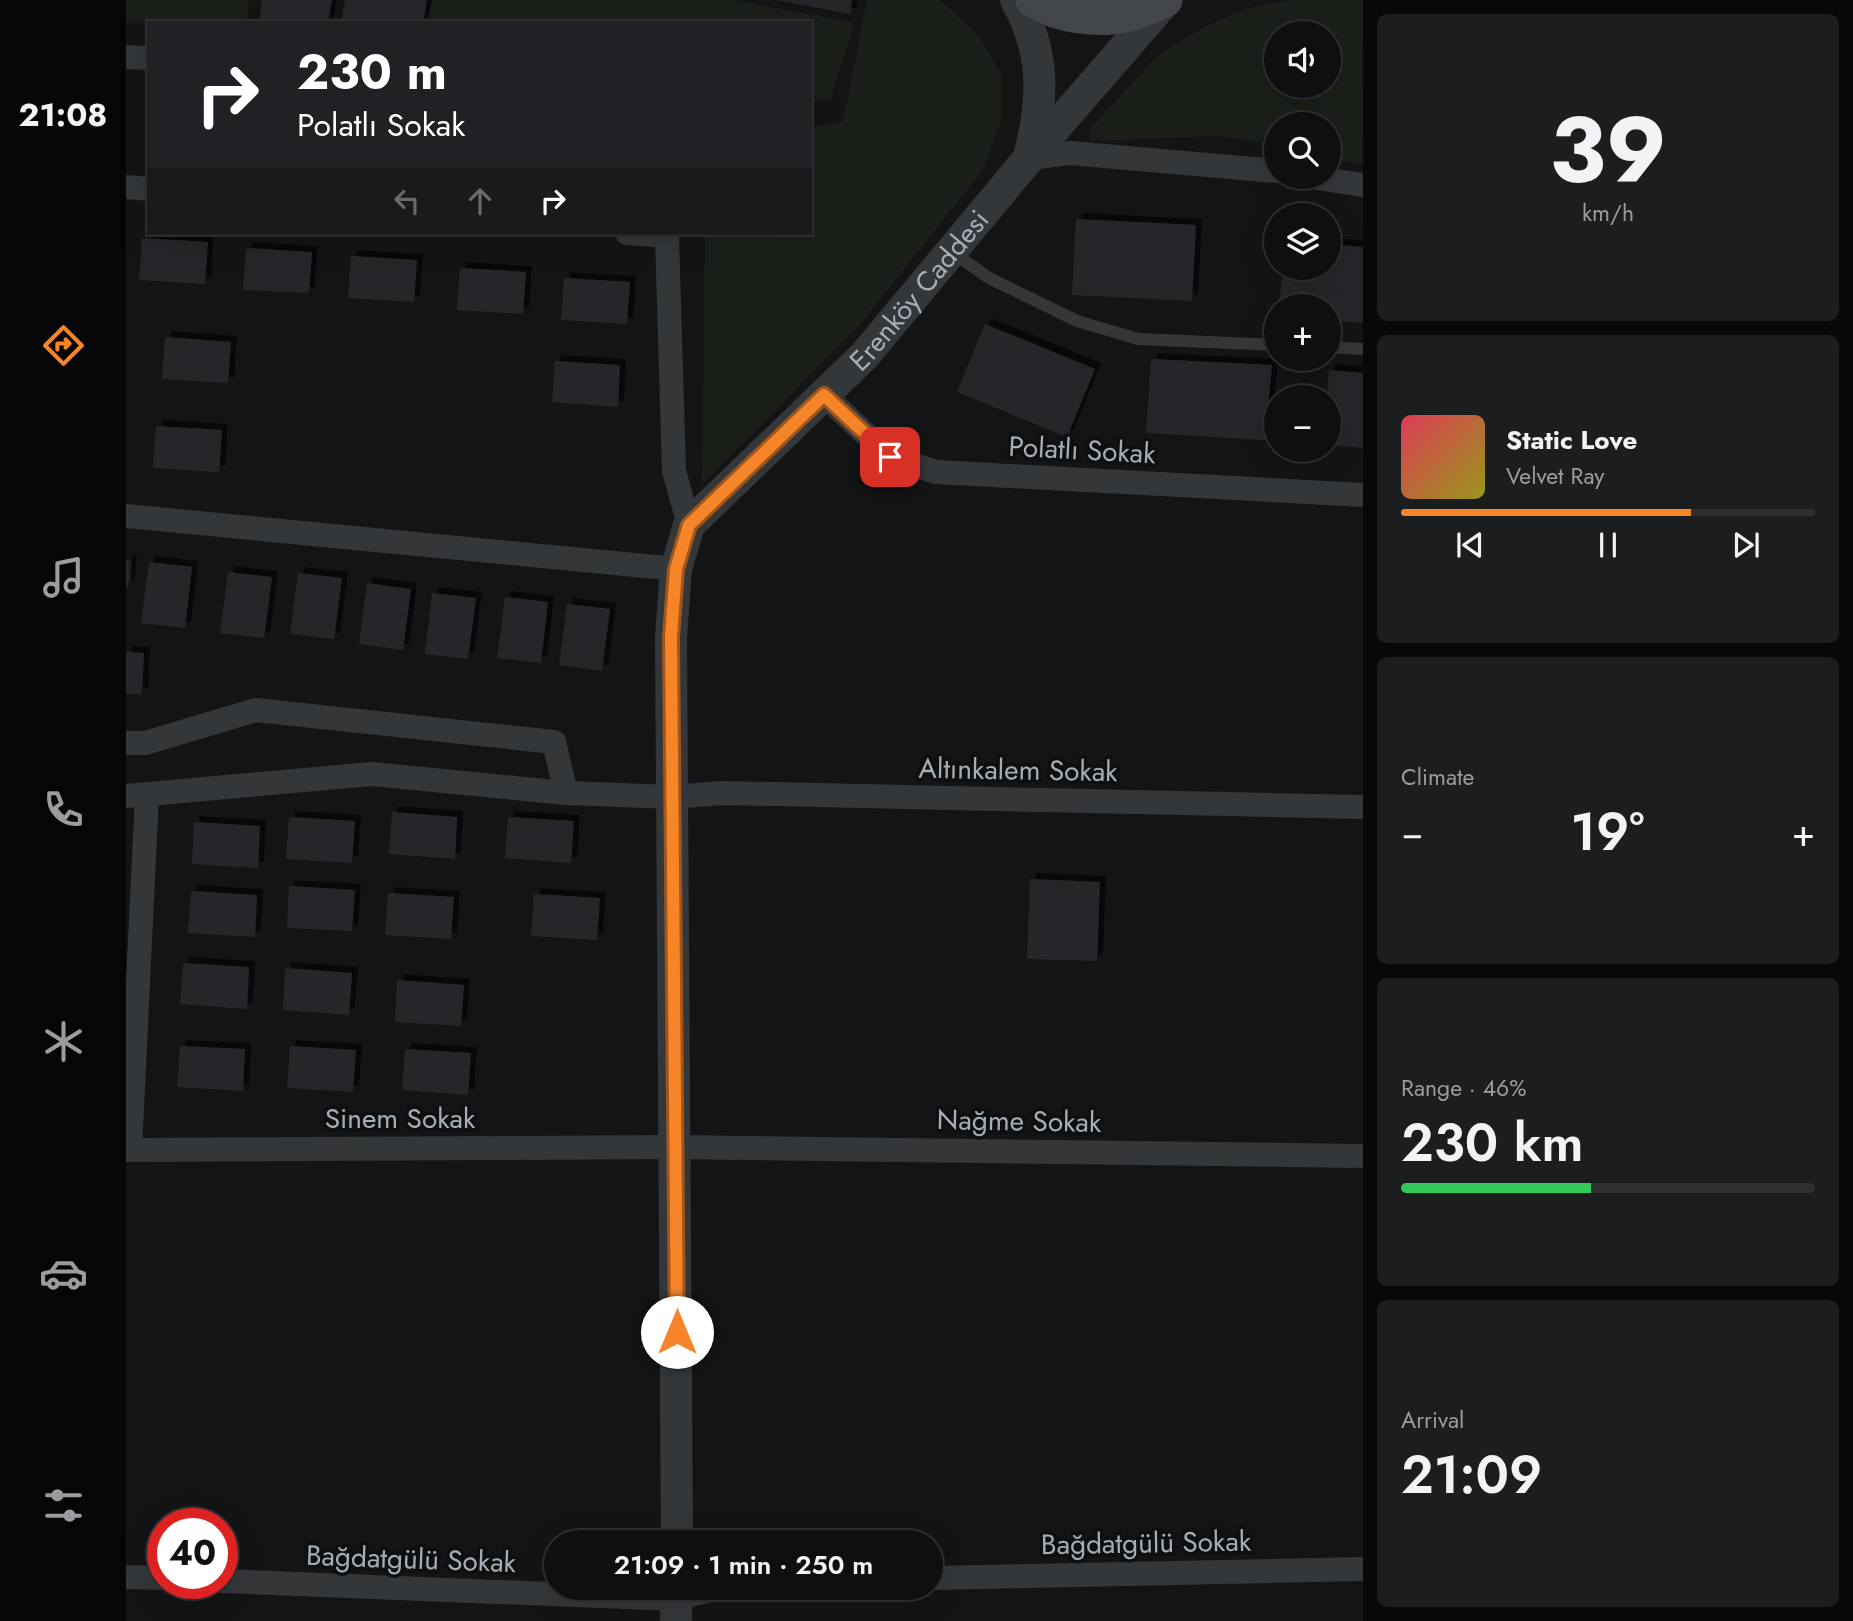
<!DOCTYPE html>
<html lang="en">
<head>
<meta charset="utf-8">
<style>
	:root { --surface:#0e0f10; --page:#1c1d1e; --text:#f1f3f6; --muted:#9b9c9f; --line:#2e2f30; --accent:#f6852a }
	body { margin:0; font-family:Jost,sans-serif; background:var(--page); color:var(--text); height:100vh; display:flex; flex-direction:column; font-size:26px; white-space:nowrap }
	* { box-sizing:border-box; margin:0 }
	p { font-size:23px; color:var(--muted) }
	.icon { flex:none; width:38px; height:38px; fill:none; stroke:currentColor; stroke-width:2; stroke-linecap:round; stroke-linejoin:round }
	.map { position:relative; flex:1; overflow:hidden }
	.drawer { display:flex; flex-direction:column; gap:14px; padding:14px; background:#080809; width:490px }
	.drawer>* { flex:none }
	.banner { position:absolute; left:21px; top:21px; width:665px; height:214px; border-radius:0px; box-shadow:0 7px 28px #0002,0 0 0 2px var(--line); background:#202124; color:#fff; overflow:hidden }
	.controls { position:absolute; left:1138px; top:21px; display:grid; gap:14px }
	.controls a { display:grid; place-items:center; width:77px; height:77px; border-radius:50%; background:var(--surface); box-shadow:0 7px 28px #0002,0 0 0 2px var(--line); font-size:35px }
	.speed { position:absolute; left:21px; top:1508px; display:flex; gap:14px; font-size:35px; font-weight:700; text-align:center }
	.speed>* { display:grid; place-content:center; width:91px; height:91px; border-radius:50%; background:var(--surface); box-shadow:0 7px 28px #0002,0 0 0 2px var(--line); line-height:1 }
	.speed .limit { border:10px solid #d22; background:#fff; color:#111 }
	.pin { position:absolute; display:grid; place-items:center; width:60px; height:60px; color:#fff; margin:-30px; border-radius:14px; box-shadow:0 4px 10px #0006 }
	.me { position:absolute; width:77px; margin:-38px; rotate:0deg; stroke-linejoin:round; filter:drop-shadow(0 0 5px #0008) }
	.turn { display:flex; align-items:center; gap:24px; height:147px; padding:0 35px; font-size:32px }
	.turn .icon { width:91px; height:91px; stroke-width:2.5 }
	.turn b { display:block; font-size:49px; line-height:60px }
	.lanes { display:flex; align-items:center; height:66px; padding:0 35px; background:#0003; justify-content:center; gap:35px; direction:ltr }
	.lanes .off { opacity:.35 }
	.big { font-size:52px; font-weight:600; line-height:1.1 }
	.drawer .card { flex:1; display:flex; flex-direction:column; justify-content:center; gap:10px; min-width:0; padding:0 24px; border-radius:10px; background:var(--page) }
	.drawer .dial { align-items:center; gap:0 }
	.dial b { font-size:91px; line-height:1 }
	.song { display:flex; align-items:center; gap:21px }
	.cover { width:84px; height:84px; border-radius:10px; background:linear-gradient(135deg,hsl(350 70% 55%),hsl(60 70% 35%)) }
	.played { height:7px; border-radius:4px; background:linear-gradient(90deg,var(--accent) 70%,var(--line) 70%) }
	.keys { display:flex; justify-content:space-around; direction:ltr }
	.heat { display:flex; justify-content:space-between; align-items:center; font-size:38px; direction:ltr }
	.charge { height:10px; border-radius:5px; background:linear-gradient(90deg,#34c759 46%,var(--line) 0) }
	.trip { position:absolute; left:418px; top:1530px; width:399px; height:70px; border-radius:35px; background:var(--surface); box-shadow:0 7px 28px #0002,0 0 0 2px var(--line); font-weight:600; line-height:70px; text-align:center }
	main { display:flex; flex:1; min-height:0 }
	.menu { display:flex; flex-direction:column; width:126px; justify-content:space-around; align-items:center; background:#060606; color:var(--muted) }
	.menu .icon { width:49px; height:49px }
	.menu .active { color:var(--accent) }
	.menu b { font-size:32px; color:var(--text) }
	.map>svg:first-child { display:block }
	.green { fill:#1a2019; fill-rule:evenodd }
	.building { fill:#262729; filter:url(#shadow) }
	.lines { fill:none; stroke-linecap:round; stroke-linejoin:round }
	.service { stroke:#34373a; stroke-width:12 }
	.minor { stroke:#34373a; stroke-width:24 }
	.tertiary { stroke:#34373a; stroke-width:32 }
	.secondary { stroke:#42464a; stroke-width:35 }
	.route-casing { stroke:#a0561b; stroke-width:18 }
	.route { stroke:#f6852a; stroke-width:12 }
	.labels { text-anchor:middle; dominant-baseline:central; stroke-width:7; stroke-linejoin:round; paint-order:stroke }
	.street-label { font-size:28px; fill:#a5aeb6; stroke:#0e0f10 }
</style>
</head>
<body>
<main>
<nav class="menu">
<b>21:08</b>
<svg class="icon active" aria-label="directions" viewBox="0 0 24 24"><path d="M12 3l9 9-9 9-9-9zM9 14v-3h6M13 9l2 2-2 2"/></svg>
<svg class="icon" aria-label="music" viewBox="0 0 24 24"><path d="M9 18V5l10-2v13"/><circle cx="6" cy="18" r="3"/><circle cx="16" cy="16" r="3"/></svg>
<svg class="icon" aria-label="phone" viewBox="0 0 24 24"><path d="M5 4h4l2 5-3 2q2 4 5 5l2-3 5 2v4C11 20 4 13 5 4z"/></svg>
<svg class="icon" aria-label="climate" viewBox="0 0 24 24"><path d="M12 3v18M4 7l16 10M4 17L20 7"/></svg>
<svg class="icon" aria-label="car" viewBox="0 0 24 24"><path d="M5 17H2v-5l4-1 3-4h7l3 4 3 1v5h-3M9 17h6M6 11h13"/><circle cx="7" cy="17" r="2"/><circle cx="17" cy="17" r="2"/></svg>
<svg class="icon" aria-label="filters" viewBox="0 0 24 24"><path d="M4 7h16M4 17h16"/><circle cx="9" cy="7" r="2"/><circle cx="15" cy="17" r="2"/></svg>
</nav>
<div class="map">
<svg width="1237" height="1621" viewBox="0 0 1237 1621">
	<defs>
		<filter id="shadow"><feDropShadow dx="6" dy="-6" stdDeviation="0" flood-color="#0009"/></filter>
	</defs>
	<rect width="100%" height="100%" fill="#131415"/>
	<g class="green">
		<polygon points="0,0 123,0 121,23 0,23"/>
		<polygon points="303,0 609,0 728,23 705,98 684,103 684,23 301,23"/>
		<polygon points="741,0 814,0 851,34 875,73 875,120 857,170 732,327 576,485 579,233 684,233 684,127 717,122"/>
		<path d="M1163,0H1237V165L1202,158V124H1150V145L1094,136L964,141L963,130L1032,55L1077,27L1123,8ZM1150,33H1202V86H1150Z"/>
	</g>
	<g class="building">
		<polygon points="136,0 206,0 202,23 133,23"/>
		<polygon points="219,0 301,0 297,23 215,23"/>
		<polygon points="651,0 726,0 724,14"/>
		<polygon points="950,219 1070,225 1066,301 946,295"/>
		<polygon points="16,238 82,242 79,284 13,280"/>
		<polygon points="1202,244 1237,247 1237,323 1202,320 1202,306 1153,306 1157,268 1202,268"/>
		<polygon points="120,248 186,252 183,293 117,290"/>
		<polygon points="225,256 291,260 288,302 222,298"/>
		<polygon points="334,268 400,272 397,314 331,310"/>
		<polygon points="438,278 504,282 501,324 435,320"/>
		<polygon points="859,324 969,369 941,437 831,392"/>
		<polygon points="39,337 105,342 102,383 36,379"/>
		<polygon points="1025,359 1146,365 1139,440 1020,433"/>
		<polygon points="429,361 494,365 492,407 426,402"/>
		<polygon points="1203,370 1237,373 1237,448 1202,445 1201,397"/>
		<polygon points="30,426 96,430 93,472 27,468"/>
		<polygon points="0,560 5,561 2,588 0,587"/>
		<polygon points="23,562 66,567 59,628 15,623"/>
		<polygon points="102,572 146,577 138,638 94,633"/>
		<polygon points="172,573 216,578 208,639 164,634"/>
		<polygon points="241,583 285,589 277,650 233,644"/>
		<polygon points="306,593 350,598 342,659 299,654"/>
		<polygon points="379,597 422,602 415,663 371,658"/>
		<polygon points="441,604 484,609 476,671 433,665"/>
		<polygon points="0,652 18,653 16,694 0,694"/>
		<polygon points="266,812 331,817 329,859 263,854"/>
		<polygon points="163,817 229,821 226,863 160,859"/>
		<polygon points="382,817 448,821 445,863 379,858"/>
		<polygon points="68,822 134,826 132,868 66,864"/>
		<polygon points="904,879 974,882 971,961 901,959"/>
		<polygon points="163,886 229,890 226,931 161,928"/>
		<polygon points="65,891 131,895 129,937 62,933"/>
		<polygon points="262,893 328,897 325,939 259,935"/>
		<polygon points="408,894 474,898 471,940 405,936"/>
		<polygon points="57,963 123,967 121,1009 54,1004"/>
		<polygon points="159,968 226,973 223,1015 157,1010"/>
		<polygon points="271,980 338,985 335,1026 269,1022"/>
		<polygon points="54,1046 119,1049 117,1091 51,1087"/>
		<polygon points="164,1046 230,1050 227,1092 161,1088"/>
		<polygon points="279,1049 345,1053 342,1095 276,1090"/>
	</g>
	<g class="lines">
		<g class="service">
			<polyline points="825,251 863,278 951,321 1012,339 1150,345"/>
			<polyline points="1202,347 1237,349"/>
		</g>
		<g class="minor">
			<polyline points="0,57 23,58"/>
			<polyline points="903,158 944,153 1150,171"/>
			<polyline points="1184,177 1237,185"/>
			<polyline points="0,187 23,189"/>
			<polyline points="501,233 541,236 548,471 563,525"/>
			<polyline points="698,395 764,457 810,472 1237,495"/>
			<polyline points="0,516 550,569"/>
			<polyline points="0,743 19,743 130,710 428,742 440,793"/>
			<polyline points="0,796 246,774 440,793 546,797 597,793 1237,807"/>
			<polyline points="0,1150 549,1147 1237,1156"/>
			<polyline points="4,1150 21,795"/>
			<polyline points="0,1577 37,1578"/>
			<polyline points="805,1578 1237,1569"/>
			<polyline points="96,1581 550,1599 596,1587"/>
		</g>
		<g class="tertiary">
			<path d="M890,0C919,52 918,97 904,153"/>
			<path id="s1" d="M551,1542L545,637L550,569L563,525L738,356L903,158L1040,0"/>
			<polyline points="550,1621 550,1587"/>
		</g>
		<path class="secondary" d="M907,0C933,16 973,22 1003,14C1015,11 1027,5 1039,0"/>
	</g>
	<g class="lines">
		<g class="route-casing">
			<polyline id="route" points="551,1332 545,637 550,569 563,525 698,395 764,457"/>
		</g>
		<use href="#route" class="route"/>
	</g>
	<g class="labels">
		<g class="street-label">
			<text stroke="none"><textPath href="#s1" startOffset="1348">Erenköy Caddesi</textPath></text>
			<text transform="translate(956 450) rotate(3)">Polatlı Sokak</text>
			<text transform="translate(892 770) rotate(1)">Altınkalem Sokak</text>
			<text x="274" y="1118">Sinem Sokak</text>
			<text transform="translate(893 1121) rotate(1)">Nağme Sokak</text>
			<text transform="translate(1020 1543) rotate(-1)">Bağdatgülü Sokak</text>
			<text transform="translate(285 1559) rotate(2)">Bağdatgülü Sokak</text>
		</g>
	</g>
</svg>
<div class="controls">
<a><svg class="icon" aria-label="sound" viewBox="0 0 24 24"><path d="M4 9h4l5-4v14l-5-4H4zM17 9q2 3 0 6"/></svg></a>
<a><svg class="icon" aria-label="search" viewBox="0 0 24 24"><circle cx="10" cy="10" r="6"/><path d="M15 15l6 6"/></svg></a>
<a><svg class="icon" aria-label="layers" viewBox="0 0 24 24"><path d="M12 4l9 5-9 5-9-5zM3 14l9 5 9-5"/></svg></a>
<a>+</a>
<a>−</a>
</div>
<div class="speed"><div class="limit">40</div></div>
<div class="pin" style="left:764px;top:457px;background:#d93025"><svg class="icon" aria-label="arrive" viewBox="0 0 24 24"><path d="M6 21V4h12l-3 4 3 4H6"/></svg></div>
<svg class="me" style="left:551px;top:1332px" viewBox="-20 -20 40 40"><circle r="19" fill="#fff"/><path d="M0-13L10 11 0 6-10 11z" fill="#f6852a"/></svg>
<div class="trip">21:09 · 1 min · 250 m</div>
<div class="banner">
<div class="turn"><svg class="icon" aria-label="right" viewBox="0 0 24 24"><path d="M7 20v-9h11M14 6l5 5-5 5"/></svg><div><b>230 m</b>Polatlı Sokak</div></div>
<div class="lanes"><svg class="icon off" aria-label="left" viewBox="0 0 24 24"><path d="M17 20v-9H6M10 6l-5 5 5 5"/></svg><svg class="icon off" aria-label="ahead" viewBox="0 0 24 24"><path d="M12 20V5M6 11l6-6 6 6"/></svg><svg class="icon" aria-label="right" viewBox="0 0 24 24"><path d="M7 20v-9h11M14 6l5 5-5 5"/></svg></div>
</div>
</div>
<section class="drawer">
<div class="card dial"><b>39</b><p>km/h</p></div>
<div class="card">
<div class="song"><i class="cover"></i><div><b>Static Love</b><p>Velvet Ray</p></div></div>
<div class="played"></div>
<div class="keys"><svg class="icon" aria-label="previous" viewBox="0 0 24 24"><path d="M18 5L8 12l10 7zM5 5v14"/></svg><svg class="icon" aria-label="pause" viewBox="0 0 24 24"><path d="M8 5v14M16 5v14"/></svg><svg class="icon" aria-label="next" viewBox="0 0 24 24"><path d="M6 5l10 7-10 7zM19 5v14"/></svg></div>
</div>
<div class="card"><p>Climate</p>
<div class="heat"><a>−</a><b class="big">19°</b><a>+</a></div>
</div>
<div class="card"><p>Range · 46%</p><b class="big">230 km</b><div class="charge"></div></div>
<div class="card"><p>Arrival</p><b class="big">21:09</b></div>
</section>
</main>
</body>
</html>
